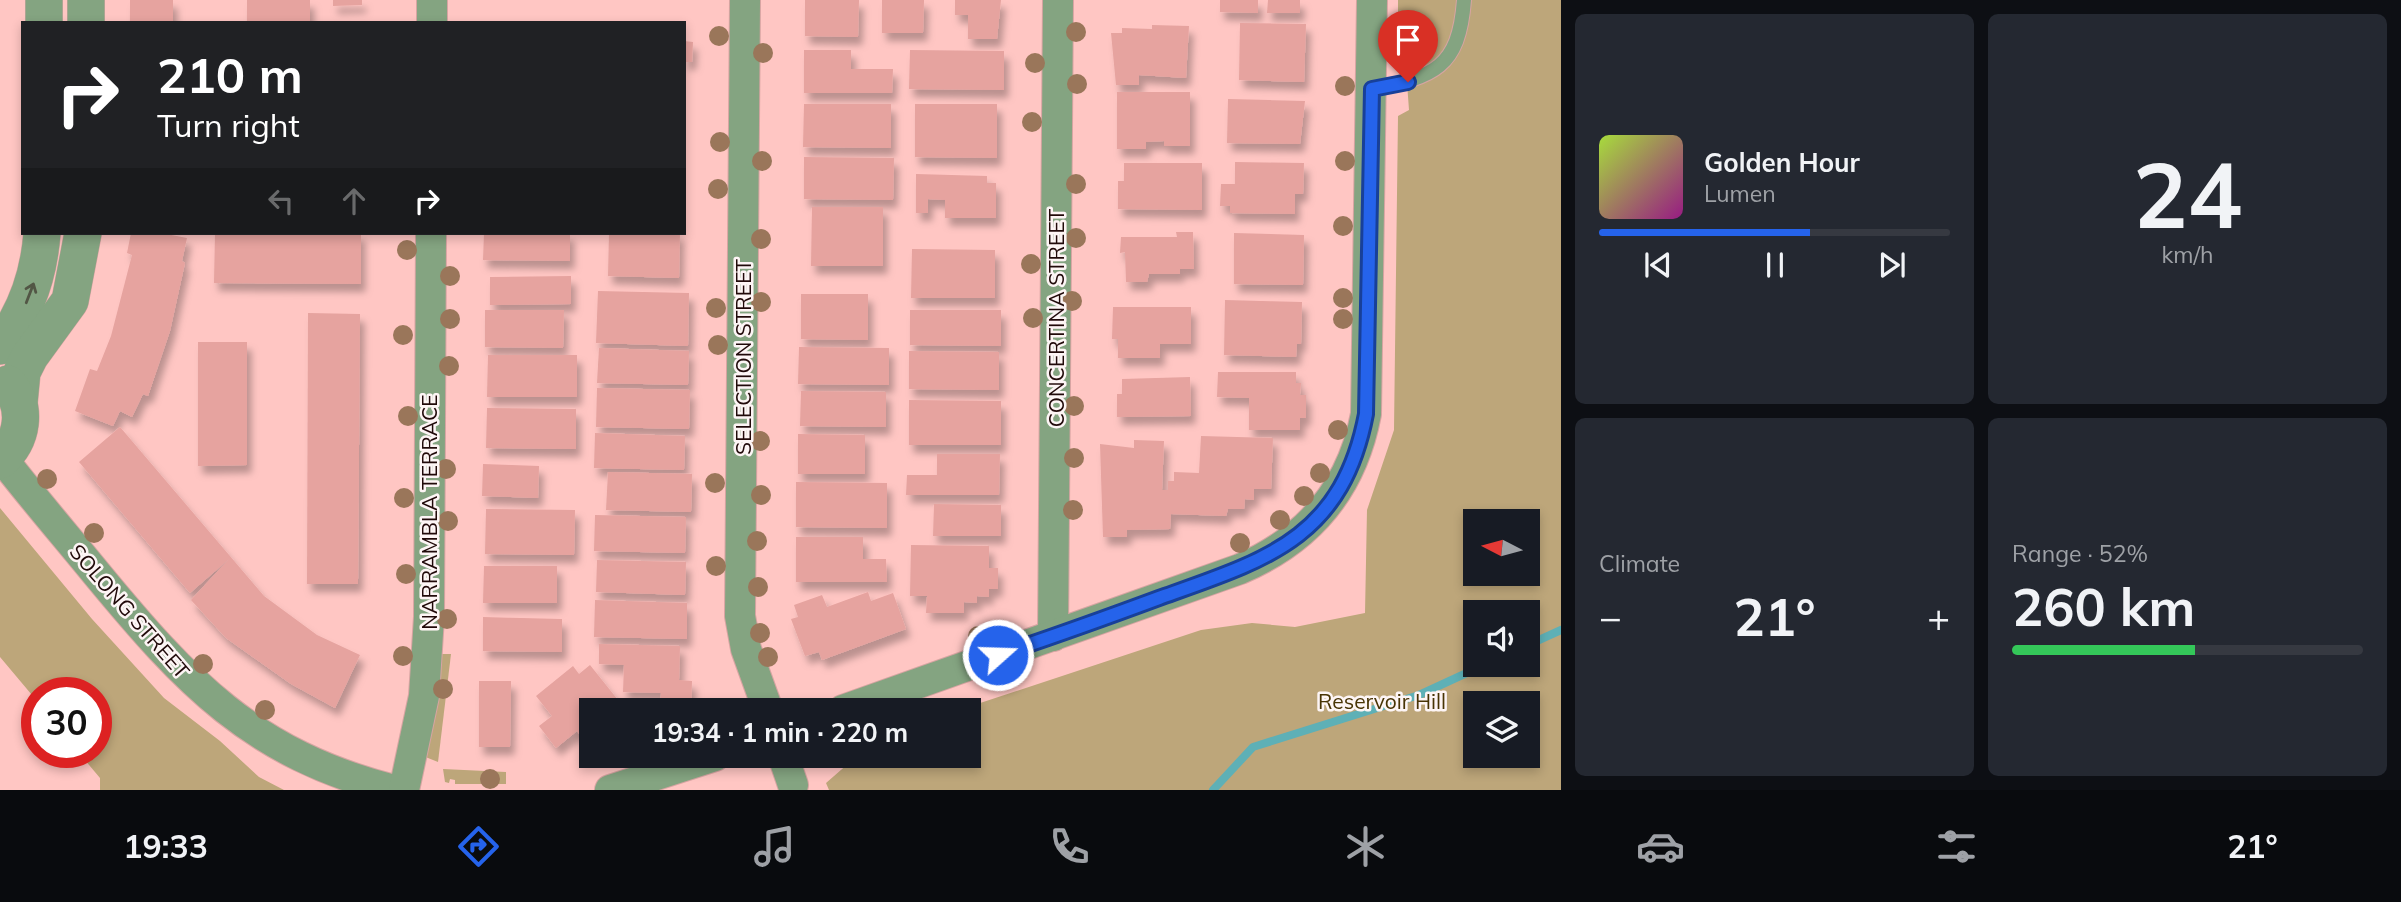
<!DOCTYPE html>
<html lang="en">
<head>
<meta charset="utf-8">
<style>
	:root { --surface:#171b24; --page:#242831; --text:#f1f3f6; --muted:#9ea1a6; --line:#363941; --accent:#2563eb }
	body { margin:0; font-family:Mulish,sans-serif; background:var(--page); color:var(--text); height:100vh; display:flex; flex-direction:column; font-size:26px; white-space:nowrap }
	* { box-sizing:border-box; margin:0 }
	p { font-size:23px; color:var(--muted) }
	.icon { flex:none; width:38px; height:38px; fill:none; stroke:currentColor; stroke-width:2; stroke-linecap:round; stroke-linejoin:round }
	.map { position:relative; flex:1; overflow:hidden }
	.drawer { display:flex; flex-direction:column; gap:14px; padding:14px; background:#0d0f14; width:840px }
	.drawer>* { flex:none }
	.guide { position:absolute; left:21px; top:21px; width:665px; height:214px; border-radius:0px; box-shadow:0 4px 10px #0003; background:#202124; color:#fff; overflow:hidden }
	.needle { width:46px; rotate:276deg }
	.tools { position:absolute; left:1463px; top:509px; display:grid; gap:14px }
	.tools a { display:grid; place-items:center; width:77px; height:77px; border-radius:0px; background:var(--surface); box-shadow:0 4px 10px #0003; font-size:35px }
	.speed { position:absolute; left:21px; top:677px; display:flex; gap:14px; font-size:35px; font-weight:700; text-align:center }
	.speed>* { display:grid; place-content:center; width:91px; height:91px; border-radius:50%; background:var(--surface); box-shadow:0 4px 10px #0003; line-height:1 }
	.speed .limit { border:10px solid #d22; background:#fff; color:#111 }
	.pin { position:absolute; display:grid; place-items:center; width:60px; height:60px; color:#fff; margin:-72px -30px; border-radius:50% 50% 50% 0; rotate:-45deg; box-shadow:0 0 7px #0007 }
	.pin .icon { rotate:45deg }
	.me { position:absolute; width:77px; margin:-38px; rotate:70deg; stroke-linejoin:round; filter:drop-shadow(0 0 5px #0008) }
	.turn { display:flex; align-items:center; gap:24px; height:147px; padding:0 21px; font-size:32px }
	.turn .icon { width:91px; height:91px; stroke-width:2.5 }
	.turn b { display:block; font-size:49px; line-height:60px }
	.lanes { display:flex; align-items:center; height:66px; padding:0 21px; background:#0003; justify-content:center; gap:35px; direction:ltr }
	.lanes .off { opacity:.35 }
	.big { font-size:52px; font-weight:700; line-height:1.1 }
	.drawer .card { flex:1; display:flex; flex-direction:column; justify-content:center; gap:10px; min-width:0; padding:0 24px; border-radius:10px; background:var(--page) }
	.drawer .dial { align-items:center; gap:0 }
	.dial b { font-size:91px; line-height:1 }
	.song { display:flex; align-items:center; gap:21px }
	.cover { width:84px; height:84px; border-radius:10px; background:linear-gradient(135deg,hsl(80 70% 55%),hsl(310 70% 35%)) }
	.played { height:7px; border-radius:4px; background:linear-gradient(90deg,var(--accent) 60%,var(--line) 60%) }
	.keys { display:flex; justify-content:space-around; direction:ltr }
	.heat { display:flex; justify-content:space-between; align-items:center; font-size:38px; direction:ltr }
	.charge { height:10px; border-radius:5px; background:linear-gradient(90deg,#34c759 52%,var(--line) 0) }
	.drawer .tiles { flex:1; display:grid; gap:14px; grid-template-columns:repeat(2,1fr) }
	.trip { position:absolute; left:579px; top:698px; width:402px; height:70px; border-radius:0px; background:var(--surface); box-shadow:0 4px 10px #0003; font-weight:700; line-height:70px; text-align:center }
	.tab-bar { display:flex; height:112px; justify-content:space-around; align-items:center; background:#090b0e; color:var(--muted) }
	.tab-bar .icon { width:49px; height:49px }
	.tab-bar .selected { color:var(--accent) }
	.tab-bar b { font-size:32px; color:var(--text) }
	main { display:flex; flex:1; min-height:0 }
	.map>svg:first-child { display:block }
	.green { fill:#bda67a; fill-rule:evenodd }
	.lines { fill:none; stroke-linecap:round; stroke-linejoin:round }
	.stream { stroke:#5eb0b6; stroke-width:8 }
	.building { fill:#e6a39f; filter:url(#shadow) }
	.service-casing { stroke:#d7a4a2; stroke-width:16 }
	.minor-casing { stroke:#d7a4a2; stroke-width:32 }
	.tertiary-casing { stroke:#d7a4a2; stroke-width:38 }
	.service { stroke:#84a481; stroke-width:14 }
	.minor { stroke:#84a481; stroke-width:30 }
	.tertiary { stroke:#84a481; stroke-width:37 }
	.tree { fill:#9a765a }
	.oneway { stroke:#525645 }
	.route-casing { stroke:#184099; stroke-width:18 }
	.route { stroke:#2563eb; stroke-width:12 }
	.labels { text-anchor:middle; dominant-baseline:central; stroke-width:5; stroke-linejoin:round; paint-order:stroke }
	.street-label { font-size:21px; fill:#200909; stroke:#fdf5f5 }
	.park-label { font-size:21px; fill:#483405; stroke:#fdf5f5 }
</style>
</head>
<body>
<main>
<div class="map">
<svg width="1561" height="790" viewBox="0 0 1561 790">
	<defs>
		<filter id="shadow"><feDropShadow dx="4.5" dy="8" stdDeviation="3.5" flood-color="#0004"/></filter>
	</defs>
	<rect width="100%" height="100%" fill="#ffc6c3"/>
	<g class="green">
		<path d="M1398,0H1561V790H829L826,783L857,756H970V710H959L1201,630L1252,623L1295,627L1365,613L1367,510L1394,430L1398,116L1409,110L1406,69H1398ZM1475,522H1528V574H1475ZM1475,612H1528V665H1475ZM1475,704H1528V756H1475Z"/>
		<polygon points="0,508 92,619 164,698 220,741 259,777 284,790 100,790 100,778 79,753 96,752 96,693 37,693 37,701 0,657"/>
		<polygon points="439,654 451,654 438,762 423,756"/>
		<polygon points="443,769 506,772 506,784 455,784 455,780 450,779 449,783 445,782"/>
	</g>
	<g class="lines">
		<g class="stream">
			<polyline points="1528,645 1561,630"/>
			<polyline points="1213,790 1253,747 1419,695 1484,665"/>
		</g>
	</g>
	<g class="building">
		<rect x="130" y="0" width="43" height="23"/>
		<rect x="247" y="0" width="63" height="23"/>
		<polygon points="333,0 362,0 362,5 333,6"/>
		<polygon points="805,0 859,0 858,37 805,36"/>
		<polygon points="882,0 924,0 923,33 882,33"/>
		<polygon points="955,0 1001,0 997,39 968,39 968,15 955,15"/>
		<polygon points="1220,0 1258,0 1258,13 1220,12"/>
		<polygon points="1268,0 1300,0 1300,13 1267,13"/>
		<polygon points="1240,23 1306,24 1304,82 1239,80"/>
		<polygon points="1152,25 1189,26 1186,78 1139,75 1139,85 1116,85 1111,33 1122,33 1122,28 1152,29"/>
		<polygon points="684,41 693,42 692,62 684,62"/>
		<polygon points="804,50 851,50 851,69 893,69 892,93 804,93"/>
		<polygon points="910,50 1004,51 1004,90 909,89"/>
		<polygon points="1117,92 1190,92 1190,146 1164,146 1164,141 1146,142 1146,149 1117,149"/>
		<polygon points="1228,99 1305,101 1300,144 1227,143"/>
		<polygon points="804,104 891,104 891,148 803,147"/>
		<polygon points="915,104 997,104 997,158 915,157"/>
		<polygon points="804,157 894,158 893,200 804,199"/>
		<polygon points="1235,162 1304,163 1303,194 1295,194 1295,214 1230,213 1230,206 1220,206 1221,184 1235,184"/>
		<polygon points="1124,163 1202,163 1202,210 1118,209 1118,181 1124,181"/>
		<polygon points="916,174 987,176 987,183 996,183 996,218 945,218 945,200 928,199 928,213 916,213"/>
		<polygon points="812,207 883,207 883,266 811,266"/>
		<polygon points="1176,232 1193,232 1194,269 1180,269 1180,274 1149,274 1147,282 1126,282 1125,252 1120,253 1121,237 1177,237"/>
		<polygon points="131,233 161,233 187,238 182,261 185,263 170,331 148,396 143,394 132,417 120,411 113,426 75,411 90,369 97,371 111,336 132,255 127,253"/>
		<polygon points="215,233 361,233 361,284 214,283"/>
		<polygon points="484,233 570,233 570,261 483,260"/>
		<polygon points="609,233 680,233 679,278 608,276"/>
		<polygon points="1234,233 1304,235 1303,285 1234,284"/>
		<polygon points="912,249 995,250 995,298 911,298"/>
		<polygon points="571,276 571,304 490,305 490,277"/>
		<polygon points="598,291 689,293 688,346 596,343"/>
		<polygon points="801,294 868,294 868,340 801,339"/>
		<polygon points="1225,300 1302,302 1301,344 1297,344 1296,357 1224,355"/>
		<polygon points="1113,307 1191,307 1191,344 1160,344 1160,358 1118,358 1118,339 1112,339"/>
		<polygon points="485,310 564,310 563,348 485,347"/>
		<polygon points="910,310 1001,310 1001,346 910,345"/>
		<polygon points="308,313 360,314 358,584 307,584"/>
		<polygon points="198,342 247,342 247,465 198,466"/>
		<polygon points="799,347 889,348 889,385 798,384"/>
		<polygon points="599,348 689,351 688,385 597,383"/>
		<polygon points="909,351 999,352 999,390 909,389"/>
		<polygon points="488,355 577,355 577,397 487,397"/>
		<polygon points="1218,372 1296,372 1296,383 1301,383 1300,395 1306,395 1306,418 1300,418 1300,430 1249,430 1249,398 1217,397"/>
		<polygon points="1190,377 1191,416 1117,417 1117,394 1122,394 1122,379"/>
		<polygon points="597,388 690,390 689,429 596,427"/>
		<polygon points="801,391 886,392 886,427 800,426"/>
		<polygon points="909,400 1001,401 1001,445 909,445"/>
		<polygon points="487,408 576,409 576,449 486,448"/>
		<polygon points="120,427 264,596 317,635 360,655 335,708 291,684 226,638 191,600 229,559 190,593 79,462"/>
		<polygon points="595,433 685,436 684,470 594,468"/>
		<polygon points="798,434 865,435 865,474 798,474"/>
		<polygon points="1201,436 1273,438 1271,489 1254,489 1254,500 1245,499 1244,509 1228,509 1226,516 1171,514 1170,529 1127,530 1127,537 1103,537 1100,444 1134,448 1134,440 1164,441 1162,490 1168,490 1168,481 1174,481 1174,472 1199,473"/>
		<polygon points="937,454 1000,454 999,495 906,495 907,475 937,475"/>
		<polygon points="483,464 539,466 538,498 482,496"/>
		<polygon points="608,472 692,474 691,512 606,510"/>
		<polygon points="796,482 887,483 887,528 796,527"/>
		<polygon points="934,504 1001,505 1001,536 933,536"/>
		<polygon points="486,509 575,510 574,555 485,554"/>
		<polygon points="595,515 686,517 685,553 594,551"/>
		<polygon points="796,537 863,537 863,559 886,559 887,582 796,582"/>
		<polygon points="911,545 989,546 989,568 998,568 998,589 989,589 989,597 977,596 977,603 964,602 964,613 926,613 927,596 910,596"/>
		<polygon points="597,560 686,562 685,595 596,592"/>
		<polygon points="484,566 557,566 557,603 483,603"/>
		<polygon points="868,592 871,601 893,593 906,629 822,660 819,652 805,656 791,619 798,617 794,605 822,595 827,607"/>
		<polygon points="595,600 687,603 687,639 594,637"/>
		<polygon points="483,617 562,619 562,652 483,651"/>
		<polygon points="599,644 680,646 679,680 692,681 691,710 660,709 661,693 623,692 624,665 599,664"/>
		<polygon points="590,665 626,710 592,710 592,741 587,744 577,731 556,748 539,726 552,716 536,696 573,666 579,674"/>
		<polygon points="479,681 511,681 510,747 479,747"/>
	</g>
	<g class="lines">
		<g class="service-casing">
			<path id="service" d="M1372,89C1434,77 1459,68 1464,0"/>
		</g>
		<g class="minor-casing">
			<g id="minor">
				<polyline points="745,0 740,616 746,649 768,710"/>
				<polyline points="432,23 432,0"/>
				<path d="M2,458C32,497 65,535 96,573C186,682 252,754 394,790"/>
				<polyline points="1053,636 1058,0"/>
				<path d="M843,710L1240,569C1310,539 1352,488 1366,414L1372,0"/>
				<polyline points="783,756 793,785"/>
				<polyline points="404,790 424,696 429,617 431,233"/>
				<polyline points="610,790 715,756"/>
			</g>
		</g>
		<g class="tertiary-casing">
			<g id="tertiary">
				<polyline points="44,23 44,0"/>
				<polyline points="86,23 86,0"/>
				<path d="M0,346C26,313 39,274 42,233"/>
				<polyline points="19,403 22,372 30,356 70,301 83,233"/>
				<path d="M0,460C23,440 28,408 8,384"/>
			</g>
		</g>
		<use href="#service" class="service"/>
		<use href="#minor" class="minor"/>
		<use href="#tertiary" class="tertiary"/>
	</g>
	<g class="tree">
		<circle cx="1076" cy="32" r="10"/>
		<circle cx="719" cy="36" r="10"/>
		<circle cx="763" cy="53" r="10"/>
		<circle cx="1035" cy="63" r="10"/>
		<circle cx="1077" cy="84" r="10"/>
		<circle cx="1345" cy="86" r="10"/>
		<circle cx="1032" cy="122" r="10"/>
		<circle cx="720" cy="142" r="10"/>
		<circle cx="762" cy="161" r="10"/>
		<circle cx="1345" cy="161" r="10"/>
		<circle cx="1076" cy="184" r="10"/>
		<circle cx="718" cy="189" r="10"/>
		<circle cx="1343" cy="226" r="10"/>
		<circle cx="1076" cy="238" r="10"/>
		<circle cx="761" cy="239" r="10"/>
		<circle cx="407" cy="250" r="10"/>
		<circle cx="1031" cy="264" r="10"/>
		<circle cx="450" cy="276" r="10"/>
		<circle cx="1343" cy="298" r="10"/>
		<circle cx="1072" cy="301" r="10"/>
		<circle cx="761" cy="302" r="10"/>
		<circle cx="716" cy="308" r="10"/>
		<circle cx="1033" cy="318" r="10"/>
		<circle cx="450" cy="319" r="10"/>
		<circle cx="1343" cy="319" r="10"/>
		<circle cx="403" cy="335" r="10"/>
		<circle cx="718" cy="345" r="10"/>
		<circle cx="449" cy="366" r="10"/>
		<circle cx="1074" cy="406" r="10"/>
		<circle cx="408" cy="416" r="10"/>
		<circle cx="1338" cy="430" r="10"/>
		<circle cx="760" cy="441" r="10"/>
		<circle cx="1074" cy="458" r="10"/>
		<circle cx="446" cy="469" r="10"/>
		<circle cx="1320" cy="473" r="10"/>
		<circle cx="47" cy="479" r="10"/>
		<circle cx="715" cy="483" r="10"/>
		<circle cx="761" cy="495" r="10"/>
		<circle cx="1304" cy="496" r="10"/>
		<circle cx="404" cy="498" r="10"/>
		<circle cx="1073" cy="510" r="10"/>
		<circle cx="1280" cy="520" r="10"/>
		<circle cx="448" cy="521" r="10"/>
		<circle cx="94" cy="533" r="10"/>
		<circle cx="757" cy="541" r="10"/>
		<circle cx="1240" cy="543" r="10"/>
		<circle cx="716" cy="566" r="10"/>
		<circle cx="406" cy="574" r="10"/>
		<circle cx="758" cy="587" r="10"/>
		<circle cx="447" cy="619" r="10"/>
		<circle cx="760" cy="633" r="10"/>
		<circle cx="978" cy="636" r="10"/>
		<circle cx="403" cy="656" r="10"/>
		<circle cx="768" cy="657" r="10"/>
		<circle cx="203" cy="664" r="10"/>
		<circle cx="443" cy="689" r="10"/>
		<circle cx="265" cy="710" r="10"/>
		<circle cx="490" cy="779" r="10"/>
	</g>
	<defs><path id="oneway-shaft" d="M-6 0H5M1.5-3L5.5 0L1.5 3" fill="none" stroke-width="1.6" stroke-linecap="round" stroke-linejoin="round" transform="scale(1.75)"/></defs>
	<use class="oneway" href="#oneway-shaft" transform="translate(30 293) rotate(-69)"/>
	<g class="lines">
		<g class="route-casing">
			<path id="route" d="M998,655C1052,637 1105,618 1159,598C1266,560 1342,539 1366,414L1372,89L1408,82"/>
		</g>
		<use href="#route" class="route"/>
	</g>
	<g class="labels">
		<g class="street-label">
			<text transform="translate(1056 318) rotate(-90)">CONCERTINA STREET</text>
			<text transform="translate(743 357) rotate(-90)">SELECTION STREET</text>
			<text transform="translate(429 512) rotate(-90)">NARRAMBLA TERRACE</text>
			<text transform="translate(130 611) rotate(49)">SOLONG STREET</text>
		</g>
		<g class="park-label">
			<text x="1382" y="701">Reservoir Hill</text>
		</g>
	</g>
</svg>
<div class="tools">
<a><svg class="needle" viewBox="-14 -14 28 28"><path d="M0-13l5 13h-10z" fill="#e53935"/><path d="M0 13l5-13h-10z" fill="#9ea1a6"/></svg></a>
<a><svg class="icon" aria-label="sound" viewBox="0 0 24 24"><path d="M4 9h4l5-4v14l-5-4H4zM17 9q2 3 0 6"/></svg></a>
<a><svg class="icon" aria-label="layers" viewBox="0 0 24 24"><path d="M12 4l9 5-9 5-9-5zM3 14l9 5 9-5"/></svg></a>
</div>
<div class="speed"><div class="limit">30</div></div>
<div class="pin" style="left:1408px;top:82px;background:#d93025"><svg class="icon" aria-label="arrive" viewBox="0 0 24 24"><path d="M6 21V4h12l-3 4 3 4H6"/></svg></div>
<svg class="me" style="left:998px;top:655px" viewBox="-20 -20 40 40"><circle r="17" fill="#2563eb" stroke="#fff" stroke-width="3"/><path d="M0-11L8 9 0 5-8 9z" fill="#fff"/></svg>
<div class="trip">19:34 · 1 min · 220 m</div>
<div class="guide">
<div class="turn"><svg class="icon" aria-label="right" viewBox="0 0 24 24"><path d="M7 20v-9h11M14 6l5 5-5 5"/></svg><div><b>210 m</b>Turn right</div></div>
<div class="lanes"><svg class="icon off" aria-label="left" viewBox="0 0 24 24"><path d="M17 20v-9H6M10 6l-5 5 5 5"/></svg><svg class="icon off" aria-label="ahead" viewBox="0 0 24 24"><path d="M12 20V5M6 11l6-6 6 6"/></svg><svg class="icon" aria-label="right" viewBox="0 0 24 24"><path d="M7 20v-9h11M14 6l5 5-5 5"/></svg></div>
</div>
</div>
<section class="drawer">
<div class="tiles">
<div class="card">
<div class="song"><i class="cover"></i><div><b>Golden Hour</b><p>Lumen</p></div></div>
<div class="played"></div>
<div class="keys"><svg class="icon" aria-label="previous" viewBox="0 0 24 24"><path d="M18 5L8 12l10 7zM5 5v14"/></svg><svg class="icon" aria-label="pause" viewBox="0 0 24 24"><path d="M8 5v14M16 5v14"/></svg><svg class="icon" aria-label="next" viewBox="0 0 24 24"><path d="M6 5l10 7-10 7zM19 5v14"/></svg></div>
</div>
<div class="card dial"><b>24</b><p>km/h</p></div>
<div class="card"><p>Climate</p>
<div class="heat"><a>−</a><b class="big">21°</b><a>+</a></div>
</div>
<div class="card"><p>Range · 52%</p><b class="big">260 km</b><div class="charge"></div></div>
</div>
</section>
</main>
<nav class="tab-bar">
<b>19:33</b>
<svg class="icon selected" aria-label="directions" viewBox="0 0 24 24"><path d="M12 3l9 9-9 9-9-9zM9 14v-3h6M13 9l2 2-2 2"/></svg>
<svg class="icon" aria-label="music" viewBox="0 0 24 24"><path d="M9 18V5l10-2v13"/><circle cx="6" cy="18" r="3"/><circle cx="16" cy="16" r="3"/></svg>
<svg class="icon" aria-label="phone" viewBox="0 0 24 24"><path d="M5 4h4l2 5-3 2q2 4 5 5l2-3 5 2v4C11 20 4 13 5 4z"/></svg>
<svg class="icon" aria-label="climate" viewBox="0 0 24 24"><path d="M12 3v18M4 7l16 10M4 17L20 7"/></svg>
<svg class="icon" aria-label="car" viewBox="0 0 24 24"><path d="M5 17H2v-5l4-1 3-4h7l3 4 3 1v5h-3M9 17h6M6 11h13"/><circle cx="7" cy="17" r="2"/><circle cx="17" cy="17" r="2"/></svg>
<svg class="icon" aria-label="filters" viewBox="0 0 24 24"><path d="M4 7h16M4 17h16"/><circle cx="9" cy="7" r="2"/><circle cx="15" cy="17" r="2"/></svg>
<b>21°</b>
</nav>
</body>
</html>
